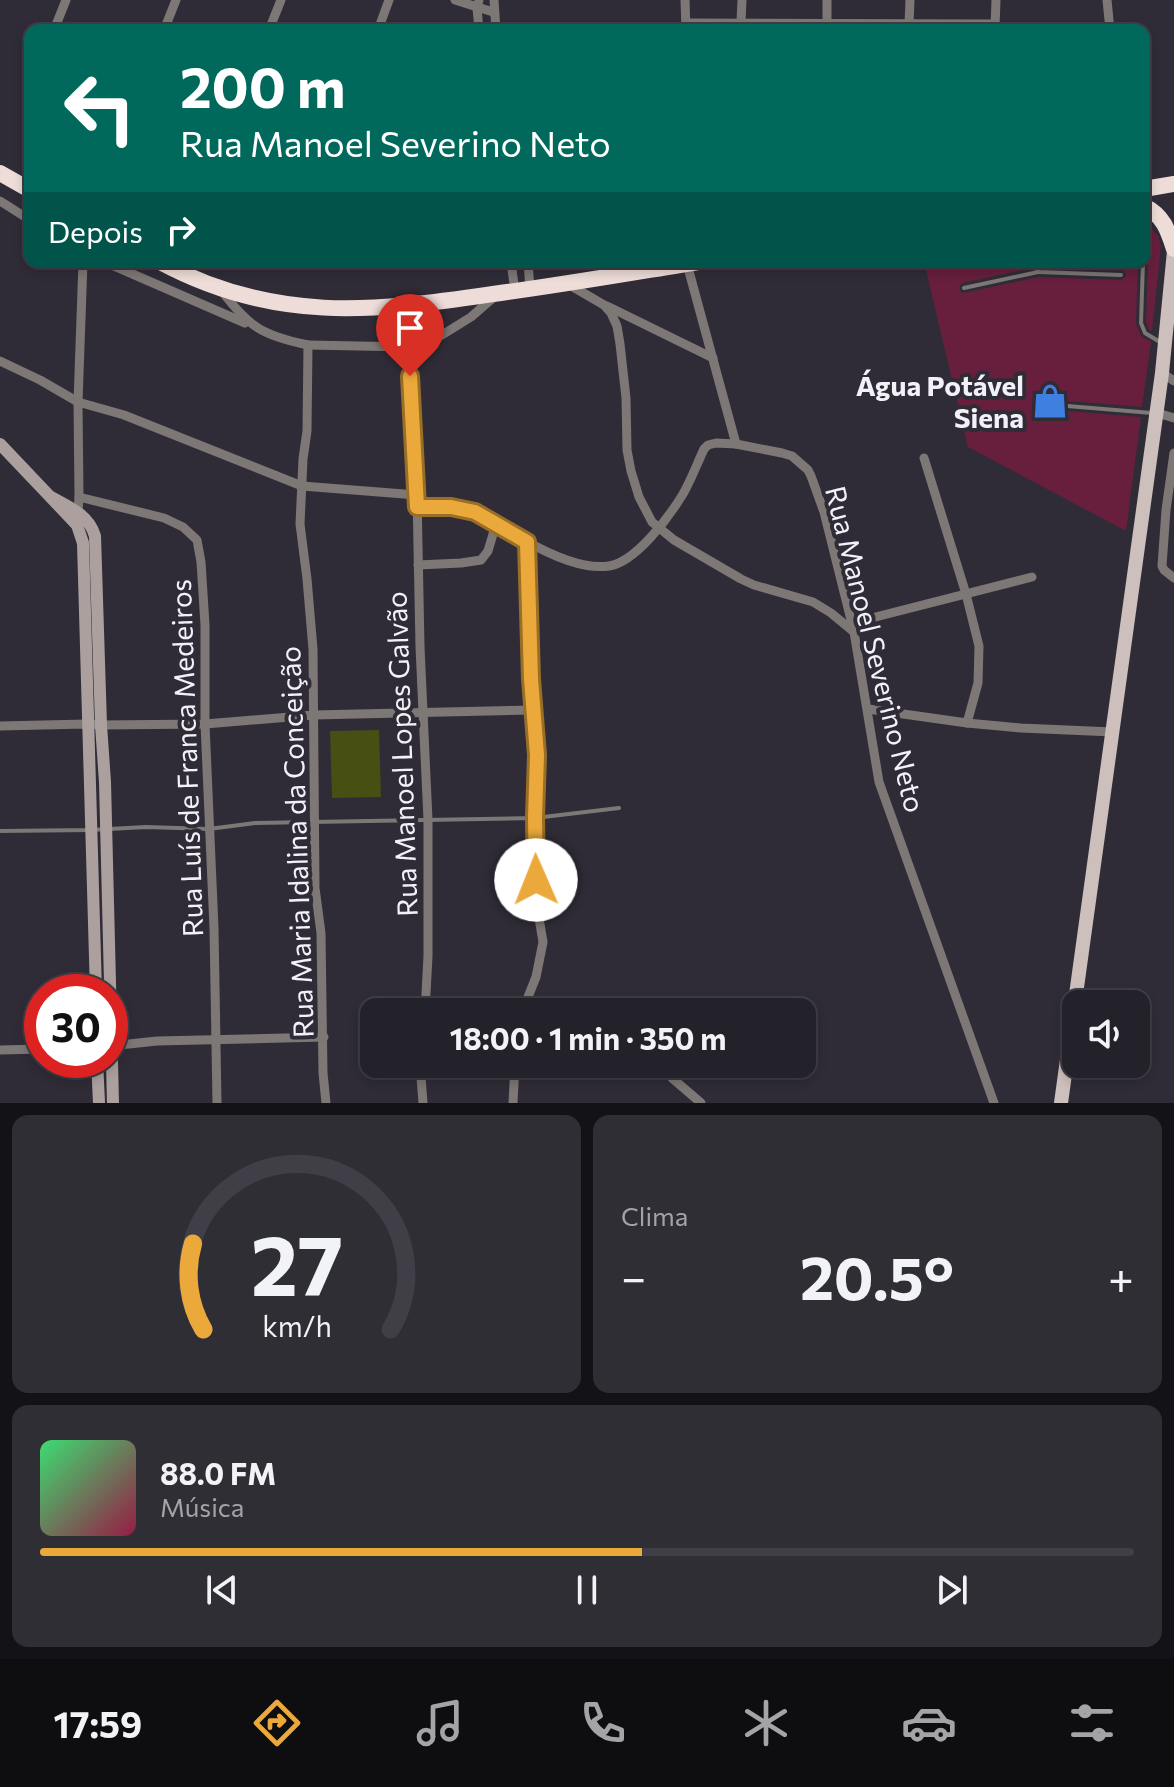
<!DOCTYPE html>
<html lang="pt">
<head>
<meta charset="utf-8">
<style>
	:root { --surface:#232129; --page:#2f2e35; --text:#f1f3f6; --muted:#a3a3a8; --line:#403e46; --accent:#eca93b }
	body { margin:0; font-family:Commissioner,sans-serif; background:var(--page); color:var(--text); height:100vh; display:flex; flex-direction:column; font-size:30px; white-space:nowrap }
	* { box-sizing:border-box; margin:0 }
	p { font-size:26px; color:var(--muted) }
	.icon { flex:none; width:44px; height:44px; fill:none; stroke:currentColor; stroke-width:2; stroke-linecap:round; stroke-linejoin:round }
	.map { position:relative; height:1103px; overflow:hidden }
	.drawer { display:flex; flex-direction:column; gap:12px; padding:12px; background:#131217; flex:1 }
	.drawer>* { flex:none }
	.hud { position:absolute; left:24px; top:24px; width:1126px; height:244px; border-radius:16px; box-shadow:0 4px 12px #0003,0 0 0 2px var(--line); background:#00695c; color:#fff; overflow:hidden }
	.buttons { position:absolute; left:1062px; top:990px; display:grid; gap:16px }
	.buttons a { display:grid; place-items:center; width:88px; height:88px; border-radius:16px; background:var(--surface); box-shadow:0 4px 12px #0003,0 0 0 2px var(--line); font-size:40px }
	.speed { position:absolute; left:24px; top:974px; display:flex; gap:16px; font-size:40px; font-weight:700; text-align:center }
	.speed>* { display:grid; place-content:center; width:104px; height:104px; border-radius:50%; background:var(--surface); box-shadow:0 4px 12px #0003,0 0 0 2px var(--line); line-height:1 }
	.speed .limit { border:12px solid #d22; background:#fff; color:#111 }
	.pin { position:absolute; display:grid; place-items:center; width:68px; height:68px; color:#fff; margin:-82px -34px; border-radius:50% 50% 50% 0; rotate:-45deg; box-shadow:0 0 8px #0007 }
	.pin .icon { rotate:45deg }
	.me { position:absolute; width:88px; margin:-44px; rotate:359deg; stroke-linejoin:round; filter:drop-shadow(0 0 6px #0008) }
	.turn { display:flex; align-items:center; gap:28px; height:168px; padding:0 24px; font-size:36px }
	.turn .icon { width:104px; height:104px; stroke-width:2.5 }
	.turn b { display:block; font-size:56px; line-height:68px }
	.then { display:flex; align-items:center; height:76px; padding:0 24px; background:#0003; gap:16px; font-size:30px }
	.big { font-size:60px; font-weight:700; line-height:1.1 }
	.drawer .widget { flex:1; display:flex; flex-direction:column; justify-content:center; gap:12px; min-width:0; padding:0 28px; border-radius:16px; background:var(--page) }
	.drawer .dial { align-items:center; gap:0 }
	.dial svg { height:208px; overflow:visible; fill:none; stroke:var(--line); stroke-width:7; stroke-linecap:round; text-anchor:middle }
	.dial text { fill:var(--text); stroke:none }
	.song { display:flex; align-items:center; gap:24px }
	.cover { width:96px; height:96px; border-radius:12px; background:linear-gradient(135deg,hsl(140 70% 55%),hsl(340 70% 35%)) }
	.played { height:8px; border-radius:4px; background:linear-gradient(90deg,var(--accent) 55%,var(--line) 55%) }
	.keys { display:flex; justify-content:space-around; direction:ltr }
	.heat { display:flex; justify-content:space-between; align-items:center; font-size:44px; direction:ltr }
	.drawer .tiles { flex:1; display:grid; gap:12px; grid-template-columns:1fr 1fr }
	.widget:last-child { grid-column:span 2 }
	.trip { position:absolute; left:360px; top:998px; width:456px; height:80px; border-radius:16px; background:var(--surface); box-shadow:0 4px 12px #0003,0 0 0 2px var(--line); font-weight:700; line-height:80px; text-align:center }
	.tabs { display:flex; height:128px; justify-content:space-around; align-items:center; background:#0e0d10; color:var(--muted) }
	.tabs .icon { width:56px; height:56px }
	.tabs .current { color:var(--accent) }
	.tabs b { font-size:36px; color:var(--text) }
	.map>svg:first-child { display:block }
	.green { fill:#474f12 }
	.building { fill:#671f3d }
	.lines { fill:none; stroke-linecap:round; stroke-linejoin:round }
	.lane { stroke:#7d7775; stroke-width:4 }
	.street { stroke:#7d7775; stroke-width:9 }
	.secondary { stroke:#aba09d; stroke-width:12 }
	.primary { stroke:#cdbfbb; stroke-width:14 }
	.highway { stroke:#eddcd7; stroke-width:16 }
	.route-casing { stroke:#996e26; stroke-width:20 }
	.route { stroke:#eca93b; stroke-width:14 }
	.labels { text-anchor:middle; dominant-baseline:central; stroke-width:8; stroke-linejoin:round; paint-order:stroke }
	.poi-label { font-size:28px; font-weight:bold; fill:#f3f1f8; stroke:#2f2c37; text-anchor:end }
	.street-label { font-size:28px; fill:#f3f1f8; stroke:#2f2c37 }
</style>
</head>
<body>
<div class="map">
<svg width="1174" height="1103" viewBox="0 0 1174 1103">
	<rect width="100%" height="100%" fill="#2f2c37"/>
	<polygon class="green" points="379,730 381,797 332,798 330,731"/>
	<g class="building">
		<polygon points="1144,226 1152,229 1158,236 1161,246 1152,331 1149,330 1146,322 1148,262 1144,257"/>
		<polygon points="924,262 1031,262 1032,268 962,283 959,288 961,292 964,293 1038,277 1121,280 1126,276 1125,272 1121,270 1042,267 1041,262 1138,262 1136,323 1141,336 1151,342 1142,407 1043,399 1039,401 1038,404 1043,409 1141,417 1126,531 968,447"/>
	</g>
	<g class="lines">
		<g class="lane">
			<polyline points="1036,262 1038,272 1121,275"/>
			<polyline points="1143,262 1141,323 1145,333 1160,342"/>
			<polyline points="964,288 1038,272"/>
			<polyline points="1043,404 1152,413"/>
			<polyline points="0,831 91,830 146,827 209,829 255,823 535,818 619,808"/>
		</g>
		<g class="street">
			<polyline points="455,0 493,12"/>
			<polyline points="479,0 477,8 479,30"/>
			<polyline points="494,0 496,30"/>
			<polyline points="685,0 686,30"/>
			<polyline points="1107,0 1110,30"/>
			<polyline points="741,22 742,0"/>
			<polyline points="686,23 995,24"/>
			<polyline points="827,24 827,0"/>
			<polyline points="909,24 910,0"/>
			<polyline points="995,27 996,0"/>
			<polyline points="54,30 66,0"/>
			<polyline points="164,30 176,0"/>
			<polyline points="269,30 281,0"/>
			<polyline points="378,30 389,0"/>
			<polyline points="0,201 30,220"/>
			<polyline points="105,262 245,323"/>
			<polyline points="511,262 515,292"/>
			<polyline points="528,262 530,289"/>
			<polyline points="687,264 736,444"/>
			<polyline points="568,284 604,305 611,313 617,326 620,344 626,398 627,450 631,471 639,497 652,522 674,540 741,579 754,585 813,602 831,613 854,632"/>
			<path d="M220,289C250,327 260,335 308,345L307,431L303,459L300,524L307,579L313,649L315,888L321,933L323,1073L326,1103"/>
			<polyline points="607,306 713,358"/>
			<polyline points="308,345 408,347 442,335 471,317 494,297"/>
			<polyline points="408,347 417,495 420,647 428,820 428,956 425,1012"/>
			<polyline points="0,361 40,380 78,402 124,415 302,486 417,495"/>
			<polyline points="1162,373 1174,381"/>
			<polyline points="1157,413 1174,418"/>
			<polyline points="1174,453 1166,510 1162,566 1164,570 1174,578"/>
			<polyline points="924,458 966,594 979,646 978,683 967,723"/>
			<polyline points="79,497 164,518 183,527 197,540 201,562 205,625 205,724 214,928 217,1103"/>
			<path d="M417,507C436,506 455,505 472,511C489,516 511,533 526,541C549,554 582,570 609,566C636,562 669,517 683,494C691,480 697,464 704,449L708,445L716,443L736,444L782,453L792,456L808,470L811,476L824,512L854,632L879,782L994,1103"/>
			<polyline points="75,517 78,512 79,497 78,402 83,262"/>
			<polyline points="418,565 461,563 481,560 488,551 496,524"/>
			<polyline points="852,623 1032,577"/>
			<polyline points="868,709 967,723 1021,728 1113,732"/>
			<polyline points="0,726 87,724 101,725 205,724 314,715 532,710"/>
			<polyline points="522,1008 539,1012"/>
			<polyline points="522,1012 536,977 543,942 536,900 535,818 537,755 532,710 529,647 527,542"/>
			<polyline points="110,1046 157,1041 324,1037"/>
			<polyline points="0,1050 42,1049"/>
			<polyline points="420,1064 423,1103"/>
			<polyline points="661,1064 672,1078 701,1103"/>
			<polyline points="513,1103 515,1064"/>
		</g>
		<g class="secondary">
			<polyline points="0,444 77,525 83,543 96,992"/>
			<path d="M51,497C69,507 89,515 95,536L101,725L105,782L113,1103"/>
			<polyline points="97,1060 99,1103"/>
		</g>
		<polyline class="primary" points="1061,1103 1162,373 1174,251"/>
		<g class="highway">
			<polyline points="0,173 30,190"/>
			<polyline points="1144,189 1174,184"/>
			<path d="M1144,206C1163,215 1168,230 1174,249"/>
			<path d="M160,262C274,323 371,312 493,294C561,285 630,273 698,262"/>
		</g>
	</g>
	<g class="lines">
		<g class="route-casing">
			<polyline id="route" points="410,376 417,507 451,507 475,512 527,542 531,679 537,755 535,818 536,880"/>
		</g>
		<use href="#route" class="route"/>
	</g>
	<defs>
		<g id="shop-bare" transform="scale(2.76)"><path d="M-5-2.5h2.3a2.7 3.5 0 0 1 5.4 0H5L5.5 6h-11ZM-1.5-2.5h3a1.5 2.3 0 0 0-3 0Z" fill="#3f7fe0" stroke="#2f2c37" stroke-width="2.5" paint-order="stroke"/></g>
	</defs>
	<g fill-rule="evenodd">
		<use href="#shop-bare" x="1050" y="401"/>
	</g>
	<g class="labels">
		<g class="poi-label">
			<text x="1024" y="385">Água Potável<tspan x="1024" dy="32">Siena</tspan></text>
		</g>
		<g class="street-label">
			<text transform="translate(876 649) rotate(76)">Rua Manoel Severino Neto</text>
			<text transform="translate(401 754) rotate(-92)">Rua Manoel Lopes Galvão</text>
			<text transform="translate(186 758) rotate(-92)">Rua Luís de Franca Medeiros</text>
			<text transform="translate(296 842) rotate(-92)">Rua Maria Idalina da Conceição</text>
		</g>
	</g>
</svg>
<div class="buttons">
<a><svg class="icon" aria-label="sound" viewBox="0 0 24 24"><path d="M4 9h4l5-4v14l-5-4H4zM17 9q2 3 0 6"/></svg></a>
</div>
<div class="speed"><div class="limit">30</div></div>
<div class="pin" style="left:410px;top:376px;background:#d93025"><svg class="icon" aria-label="arrive" viewBox="0 0 24 24"><path d="M6 21V4h12l-3 4 3 4H6"/></svg></div>
<svg class="me" style="left:536px;top:880px" viewBox="-20 -20 40 40"><circle r="19" fill="#fff"/><path d="M0-13L10 11 0 6-10 11z" fill="#eca93b"/></svg>
<div class="trip">18:00 · 1 min · 350 m</div>
<div class="hud">
<div class="turn"><svg class="icon" aria-label="left" viewBox="0 0 24 24"><path d="M17 20v-9H6M10 6l-5 5 5 5"/></svg><div><b>200 m</b>Rua Manoel Severino Neto</div></div>
<div class="then">Depois<svg class="icon" aria-label="right" viewBox="0 0 24 24"><path d="M7 20v-9h11M14 6l5 5-5 5"/></svg></div>
</div>
</div>
<section class="drawer">
<div class="tiles">
<div class="widget dial"><svg viewBox="0 0 100 80">
<path d="M14 69A42 42 0 1 1 86 69"/>
<path d="M14 69A42 42 0 0 1 10 36" stroke="#eca93b"/>
<text x="50" y="56" font-size="32" font-weight="700">27</text>
<text x="50" y="72" font-size="11">km/h</text>
</svg></div>
<div class="widget"><p>Clima</p>
<div class="heat"><a>−</a><b class="big">20.5°</b><a>+</a></div>
</div>
<div class="widget">
<div class="song"><i class="cover"></i><div><b>88.0 FM</b><p>Música</p></div></div>
<div class="played"></div>
<div class="keys"><svg class="icon" aria-label="previous" viewBox="0 0 24 24"><path d="M18 5L8 12l10 7zM5 5v14"/></svg><svg class="icon" aria-label="pause" viewBox="0 0 24 24"><path d="M8 5v14M16 5v14"/></svg><svg class="icon" aria-label="next" viewBox="0 0 24 24"><path d="M6 5l10 7-10 7zM19 5v14"/></svg></div>
</div>
</div>
</section>
<nav class="tabs">
<b>17:59</b>
<svg class="icon current" aria-label="directions" viewBox="0 0 24 24"><path d="M12 3l9 9-9 9-9-9zM9 14v-3h6M13 9l2 2-2 2"/></svg>
<svg class="icon" aria-label="music" viewBox="0 0 24 24"><path d="M9 18V5l10-2v13"/><circle cx="6" cy="18" r="3"/><circle cx="16" cy="16" r="3"/></svg>
<svg class="icon" aria-label="phone" viewBox="0 0 24 24"><path d="M5 4h4l2 5-3 2q2 4 5 5l2-3 5 2v4C11 20 4 13 5 4z"/></svg>
<svg class="icon" aria-label="climate" viewBox="0 0 24 24"><path d="M12 3v18M4 7l16 10M4 17L20 7"/></svg>
<svg class="icon" aria-label="car" viewBox="0 0 24 24"><path d="M5 17H2v-5l4-1 3-4h7l3 4 3 1v5h-3M9 17h6M6 11h13"/><circle cx="7" cy="17" r="2"/><circle cx="17" cy="17" r="2"/></svg>
<svg class="icon" aria-label="filters" viewBox="0 0 24 24"><path d="M4 7h16M4 17h16"/><circle cx="9" cy="7" r="2"/><circle cx="15" cy="17" r="2"/></svg>
</nav>
</body>
</html>
